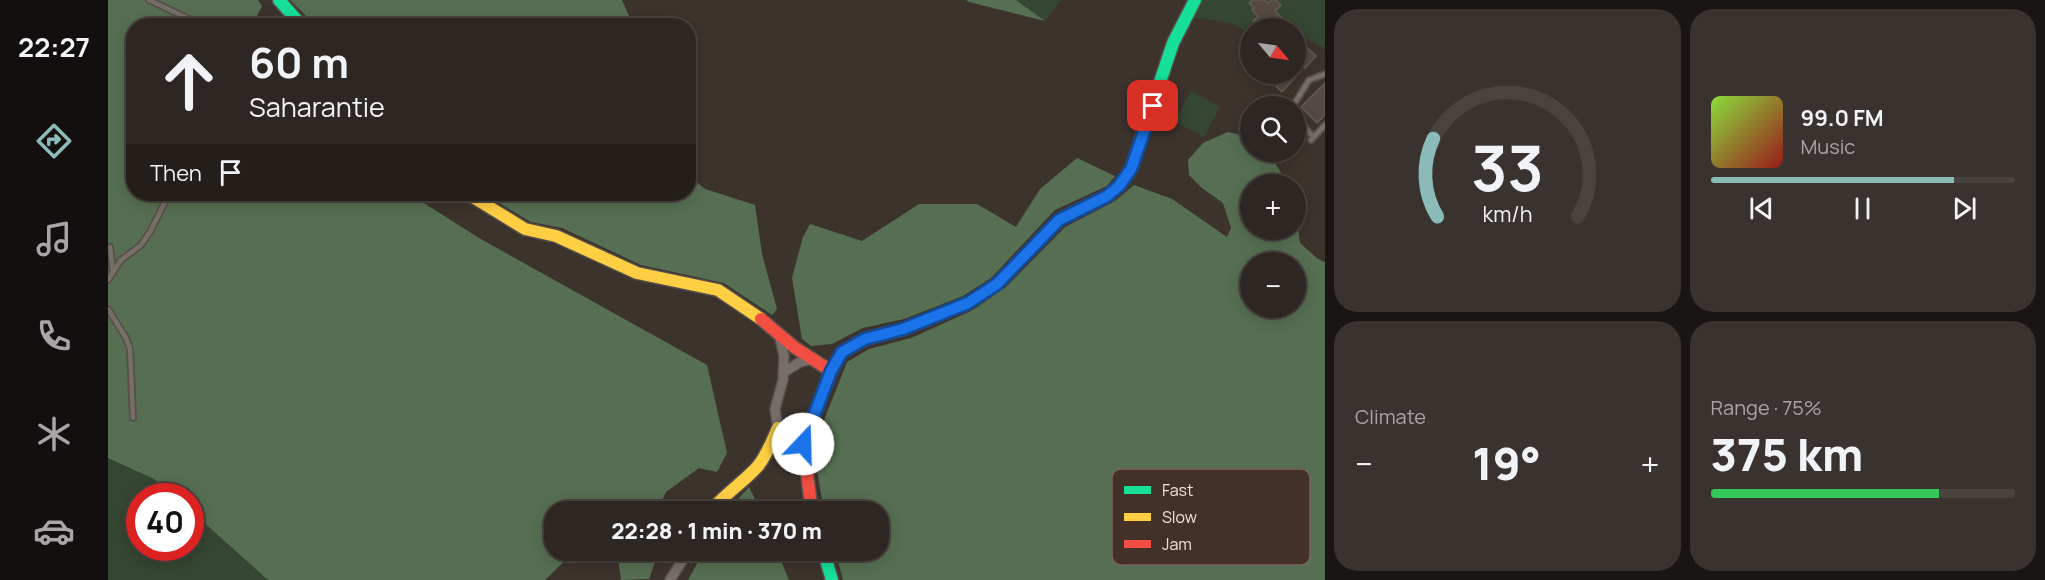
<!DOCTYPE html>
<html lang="en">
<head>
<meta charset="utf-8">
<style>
	:root { --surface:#2e2622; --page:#3a322f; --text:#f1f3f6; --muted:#a7a5a5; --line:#494340; --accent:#8bbbb9 }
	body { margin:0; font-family:Manrope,sans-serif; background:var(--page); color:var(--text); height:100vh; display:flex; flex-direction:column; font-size:22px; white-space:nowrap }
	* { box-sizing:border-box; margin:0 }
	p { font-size:20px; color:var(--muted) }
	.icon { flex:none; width:33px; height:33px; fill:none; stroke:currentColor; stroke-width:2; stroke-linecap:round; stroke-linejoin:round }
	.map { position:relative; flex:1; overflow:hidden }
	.side { display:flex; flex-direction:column; gap:9px; padding:9px; background:#191513; width:720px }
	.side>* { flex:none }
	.top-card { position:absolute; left:18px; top:18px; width:570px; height:183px; border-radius:24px; box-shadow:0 3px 15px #0003,0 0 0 2px var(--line); background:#2e2622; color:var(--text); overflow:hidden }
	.needle { width:39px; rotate:119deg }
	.fabs { position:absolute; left:1132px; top:18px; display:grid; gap:12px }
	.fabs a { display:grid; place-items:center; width:66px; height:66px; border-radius:50%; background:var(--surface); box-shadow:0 3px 15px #0003,0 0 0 2px var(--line); font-size:30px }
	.speed { position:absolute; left:18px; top:483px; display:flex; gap:12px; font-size:30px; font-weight:700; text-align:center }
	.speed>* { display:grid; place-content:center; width:78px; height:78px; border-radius:50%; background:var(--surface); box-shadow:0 3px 15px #0003,0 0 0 2px var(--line); line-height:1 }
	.speed .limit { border:9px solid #d22; background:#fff; color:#111 }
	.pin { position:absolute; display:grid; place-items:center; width:51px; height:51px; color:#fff; margin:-26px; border-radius:12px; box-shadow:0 3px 9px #0006 }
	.me { position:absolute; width:66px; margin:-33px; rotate:21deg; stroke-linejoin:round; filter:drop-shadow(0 0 4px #0008) }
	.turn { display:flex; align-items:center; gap:21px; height:126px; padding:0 24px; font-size:27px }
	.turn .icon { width:78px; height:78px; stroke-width:2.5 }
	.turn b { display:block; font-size:42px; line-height:51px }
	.then { display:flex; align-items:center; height:57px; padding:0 24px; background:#0003; gap:12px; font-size:22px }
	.big { font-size:45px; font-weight:800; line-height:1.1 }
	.side .widget { flex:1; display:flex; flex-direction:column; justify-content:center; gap:9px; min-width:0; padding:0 21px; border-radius:24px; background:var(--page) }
	.side .dial { align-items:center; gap:0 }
	.dial svg { height:156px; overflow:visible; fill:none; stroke:var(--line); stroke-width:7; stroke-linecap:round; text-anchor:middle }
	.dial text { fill:var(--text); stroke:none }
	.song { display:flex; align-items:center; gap:18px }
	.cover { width:72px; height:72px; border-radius:9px; background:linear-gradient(135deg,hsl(90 70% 55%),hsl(0 70% 35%)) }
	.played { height:6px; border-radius:3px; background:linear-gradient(90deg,var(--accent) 80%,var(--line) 80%) }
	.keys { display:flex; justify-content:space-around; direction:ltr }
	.heat { display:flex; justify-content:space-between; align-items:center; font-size:33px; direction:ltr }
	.charge { height:9px; border-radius:4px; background:linear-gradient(90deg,#34c759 75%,var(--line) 0) }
	.side .tiles { flex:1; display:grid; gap:9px; grid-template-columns:repeat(2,1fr) }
	.trip { position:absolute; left:436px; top:501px; width:345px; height:60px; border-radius:24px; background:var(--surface); box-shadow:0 3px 15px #0003,0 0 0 2px var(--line); font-weight:800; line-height:60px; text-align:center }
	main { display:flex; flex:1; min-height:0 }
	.dock { display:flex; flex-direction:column; width:108px; justify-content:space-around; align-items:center; background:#120f0e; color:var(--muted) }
	.dock .icon { width:42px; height:42px }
	.dock .selected { color:var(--accent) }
	.dock b { font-size:27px; color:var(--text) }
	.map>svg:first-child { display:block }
	.green { fill:#354632 }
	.forest { fill:#566f52; fill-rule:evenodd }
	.building { fill:#544943; stroke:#645b56; stroke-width:1.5 }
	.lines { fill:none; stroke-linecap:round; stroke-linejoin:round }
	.lane-casing { stroke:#584f4a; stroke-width:8 }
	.street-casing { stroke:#584f4a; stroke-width:12 }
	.fast-casing { stroke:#584f4a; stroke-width:15 }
	.slow-casing { stroke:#584f4a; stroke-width:15 }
	.jam-casing { stroke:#584f4a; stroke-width:15 }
	.lane { stroke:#766e69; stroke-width:4.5 }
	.street { stroke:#766e69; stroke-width:9 }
	.fast { stroke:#16e098; stroke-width:12 }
	.slow { stroke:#ffcf43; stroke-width:12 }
	.jam { stroke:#f24e42; stroke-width:12 }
	.route-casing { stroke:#114b97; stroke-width:15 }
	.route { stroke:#1a73e8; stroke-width:10 }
	.key { fill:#433127; stroke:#76665d; stroke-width:1.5 }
	.key-label { font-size:16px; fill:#eee2dc }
</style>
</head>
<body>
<main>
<nav class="dock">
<b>22:27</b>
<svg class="icon selected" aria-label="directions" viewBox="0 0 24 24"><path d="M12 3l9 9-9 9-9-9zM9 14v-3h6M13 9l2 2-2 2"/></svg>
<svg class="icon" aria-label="music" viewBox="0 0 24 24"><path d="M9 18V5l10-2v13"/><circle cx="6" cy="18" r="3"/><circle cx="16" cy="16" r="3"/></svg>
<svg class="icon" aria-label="phone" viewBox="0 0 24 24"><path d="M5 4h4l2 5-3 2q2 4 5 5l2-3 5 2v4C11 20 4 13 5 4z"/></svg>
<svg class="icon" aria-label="climate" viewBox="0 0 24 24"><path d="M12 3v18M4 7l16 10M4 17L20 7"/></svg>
<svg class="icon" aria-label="car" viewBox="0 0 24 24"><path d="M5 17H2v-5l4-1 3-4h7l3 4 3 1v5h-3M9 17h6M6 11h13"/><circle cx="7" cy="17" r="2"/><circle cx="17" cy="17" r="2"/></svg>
</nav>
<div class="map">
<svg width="1217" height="580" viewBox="0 0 1217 580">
	<rect width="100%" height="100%" fill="#3d332d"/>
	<g class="green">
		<polygon points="908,0 953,0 937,21"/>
		<polygon points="1093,0 1217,0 1217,49 1188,33 1188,28 1143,28 1143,34 1123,23 1082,17"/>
		<polygon points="1083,91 1112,107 1096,137 1067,122"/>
		<polygon points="0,458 46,479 66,496 32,496 32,548 82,548 83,511 160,580 0,580"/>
	</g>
	<g class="forest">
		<polygon points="0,0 150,0 154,6 144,25 26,26 26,194 306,194 311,200 371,238 599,365 619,453 609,472 591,468 558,492 549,511 447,512 447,550 470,551 461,557 437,580 160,580 83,511 82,496 66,496 46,479 0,458"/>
		<polygon points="182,0 514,0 525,25 207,25"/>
		<polygon points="858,0 908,0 937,21 861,2"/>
		<path d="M1120,132L1143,137V152H1158L1164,158L1180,184H1143V230H1188V209L1192,243L1210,259L1217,262V580H735L727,551L771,550V512L716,511L705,448L739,362L761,349L803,338L865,310L898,287L957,227L1007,201L1026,185L1064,199L1119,237L1123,228L1115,203L1094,188L1081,175L1080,160L1095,143ZM1188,262V308H1143V262Z"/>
		<polygon points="969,158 1007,176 999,186 947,210 883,278 855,296 796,319 755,328 724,344 703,346 694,339 684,278 695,237 702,224 754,241 811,204 869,204 908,227 932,189"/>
		<polygon points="581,176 597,189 647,205 654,254 669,309 664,315 616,283 533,265 454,228 423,222 376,194 580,194"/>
		<polygon points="641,487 653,511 619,511"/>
		<polygon points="509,551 550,551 550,553 541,579 513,580"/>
		<polygon points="614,551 669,551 681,580 580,580 596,551 611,555"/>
	</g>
	<g class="building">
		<polygon points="1144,0 1157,0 1160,3 1164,0 1168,0 1173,5 1167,11 1177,21 1169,28 1166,28 1161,24 1159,26 1155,21 1150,26 1145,21 1150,16 1144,10 1146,8 1141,3"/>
		<polygon points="1188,37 1208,56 1197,68 1188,60"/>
		<polygon points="1188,66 1193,71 1174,92 1155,74 1188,74"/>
		<polygon points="1217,83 1217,115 1209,123 1193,107"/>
	</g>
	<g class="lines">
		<g class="lane-casing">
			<g id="lane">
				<polyline points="41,0 96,26"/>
				<polyline points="1185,106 1201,80 1217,74"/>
				<polyline points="1188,116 1205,137"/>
				<polyline points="1203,140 1217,125"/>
				<polyline points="2,247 5,272"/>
				<polyline points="0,280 13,260 33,245 42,232 60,196 64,194"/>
				<polyline points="0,309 18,338 22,349 25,418"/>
			</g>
		</g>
		<g class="street-casing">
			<g id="street">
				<polyline points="671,334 676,356 675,380 667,409 670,428 697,439"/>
				<polyline points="675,373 692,362 705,359"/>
				<polyline points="562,580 581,550"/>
			</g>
		</g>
		<g class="fast-casing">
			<g id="fast">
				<polyline points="171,0 194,26"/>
				<polyline points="764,337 795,329 860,303 889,284 951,220 999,196 1011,186 1023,169 1065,43 1087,0"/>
				<polyline points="715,550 724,580"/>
			</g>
		</g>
		<g class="slow-casing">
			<g id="slow">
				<polyline points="360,194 417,229 448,236 529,273 610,290 653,319"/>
				<path d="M602,512C616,494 635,483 650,466C659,455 664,441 670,428"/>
			</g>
		</g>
		<g class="jam-casing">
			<g id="jam">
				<polyline points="653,319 686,347 723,371"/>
				<polyline points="704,512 695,444 723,371 734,352 757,339 764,337"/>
			</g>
		</g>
		<use href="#lane" class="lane"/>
		<use href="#street" class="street"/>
		<use href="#fast" class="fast"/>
		<use href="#slow" class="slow"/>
		<use href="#jam" class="jam"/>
	</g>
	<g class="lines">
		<g class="route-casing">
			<polyline id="route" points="695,444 723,371 734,352 757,339 795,329 860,303 889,284 951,220 999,196 1011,186 1023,169 1045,106"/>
		</g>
		<use href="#route" class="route"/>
	</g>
	<rect x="1004" y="469" width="198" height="96" rx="9" class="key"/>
	<rect x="1016" y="486" width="27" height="8" fill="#16e098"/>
	<rect x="1016" y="513" width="27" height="8" fill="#ffcf43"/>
	<rect x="1016" y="540" width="27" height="8" fill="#f24e42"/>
	<g class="key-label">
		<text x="1054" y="496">Fast</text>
		<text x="1054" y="523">Slow</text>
		<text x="1054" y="550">Jam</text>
	</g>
</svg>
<div class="fabs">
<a><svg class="needle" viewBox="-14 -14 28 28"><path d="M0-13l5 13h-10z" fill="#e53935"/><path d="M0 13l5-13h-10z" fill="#a7a5a5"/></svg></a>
<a><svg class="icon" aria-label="search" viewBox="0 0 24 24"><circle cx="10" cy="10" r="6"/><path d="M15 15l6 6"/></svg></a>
<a>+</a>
<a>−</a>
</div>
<div class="speed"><div class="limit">40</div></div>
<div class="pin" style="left:1045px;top:106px;background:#d93025"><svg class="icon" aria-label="arrive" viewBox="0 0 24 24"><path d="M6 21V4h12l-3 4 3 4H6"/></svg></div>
<svg class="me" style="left:695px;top:444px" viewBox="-20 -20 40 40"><circle r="19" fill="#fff"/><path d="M0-13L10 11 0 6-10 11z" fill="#1a73e8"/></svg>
<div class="trip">22:28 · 1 min · 370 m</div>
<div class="top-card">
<div class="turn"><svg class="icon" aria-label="ahead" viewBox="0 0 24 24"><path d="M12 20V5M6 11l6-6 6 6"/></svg><div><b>60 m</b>Saharantie</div></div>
<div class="then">Then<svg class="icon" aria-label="arrive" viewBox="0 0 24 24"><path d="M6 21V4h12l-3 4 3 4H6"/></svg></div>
</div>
</div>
<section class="side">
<div class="tiles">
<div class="widget dial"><svg viewBox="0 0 100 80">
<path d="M14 69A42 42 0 1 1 86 69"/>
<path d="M14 69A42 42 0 0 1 12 29" stroke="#8bbbb9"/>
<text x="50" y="56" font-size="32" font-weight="700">33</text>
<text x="50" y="72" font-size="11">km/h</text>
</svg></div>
<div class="widget">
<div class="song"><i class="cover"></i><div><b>99.0 FM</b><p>Music</p></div></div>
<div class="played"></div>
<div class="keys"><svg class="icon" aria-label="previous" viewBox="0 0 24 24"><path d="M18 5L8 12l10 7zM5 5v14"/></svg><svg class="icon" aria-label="pause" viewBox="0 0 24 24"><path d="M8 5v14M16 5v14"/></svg><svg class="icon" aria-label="next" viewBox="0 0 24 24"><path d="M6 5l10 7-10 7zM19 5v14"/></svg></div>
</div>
<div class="widget"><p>Climate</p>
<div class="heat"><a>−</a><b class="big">19°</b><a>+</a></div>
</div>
<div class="widget"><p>Range · 75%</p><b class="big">375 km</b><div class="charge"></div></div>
</div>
</section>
</main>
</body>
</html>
